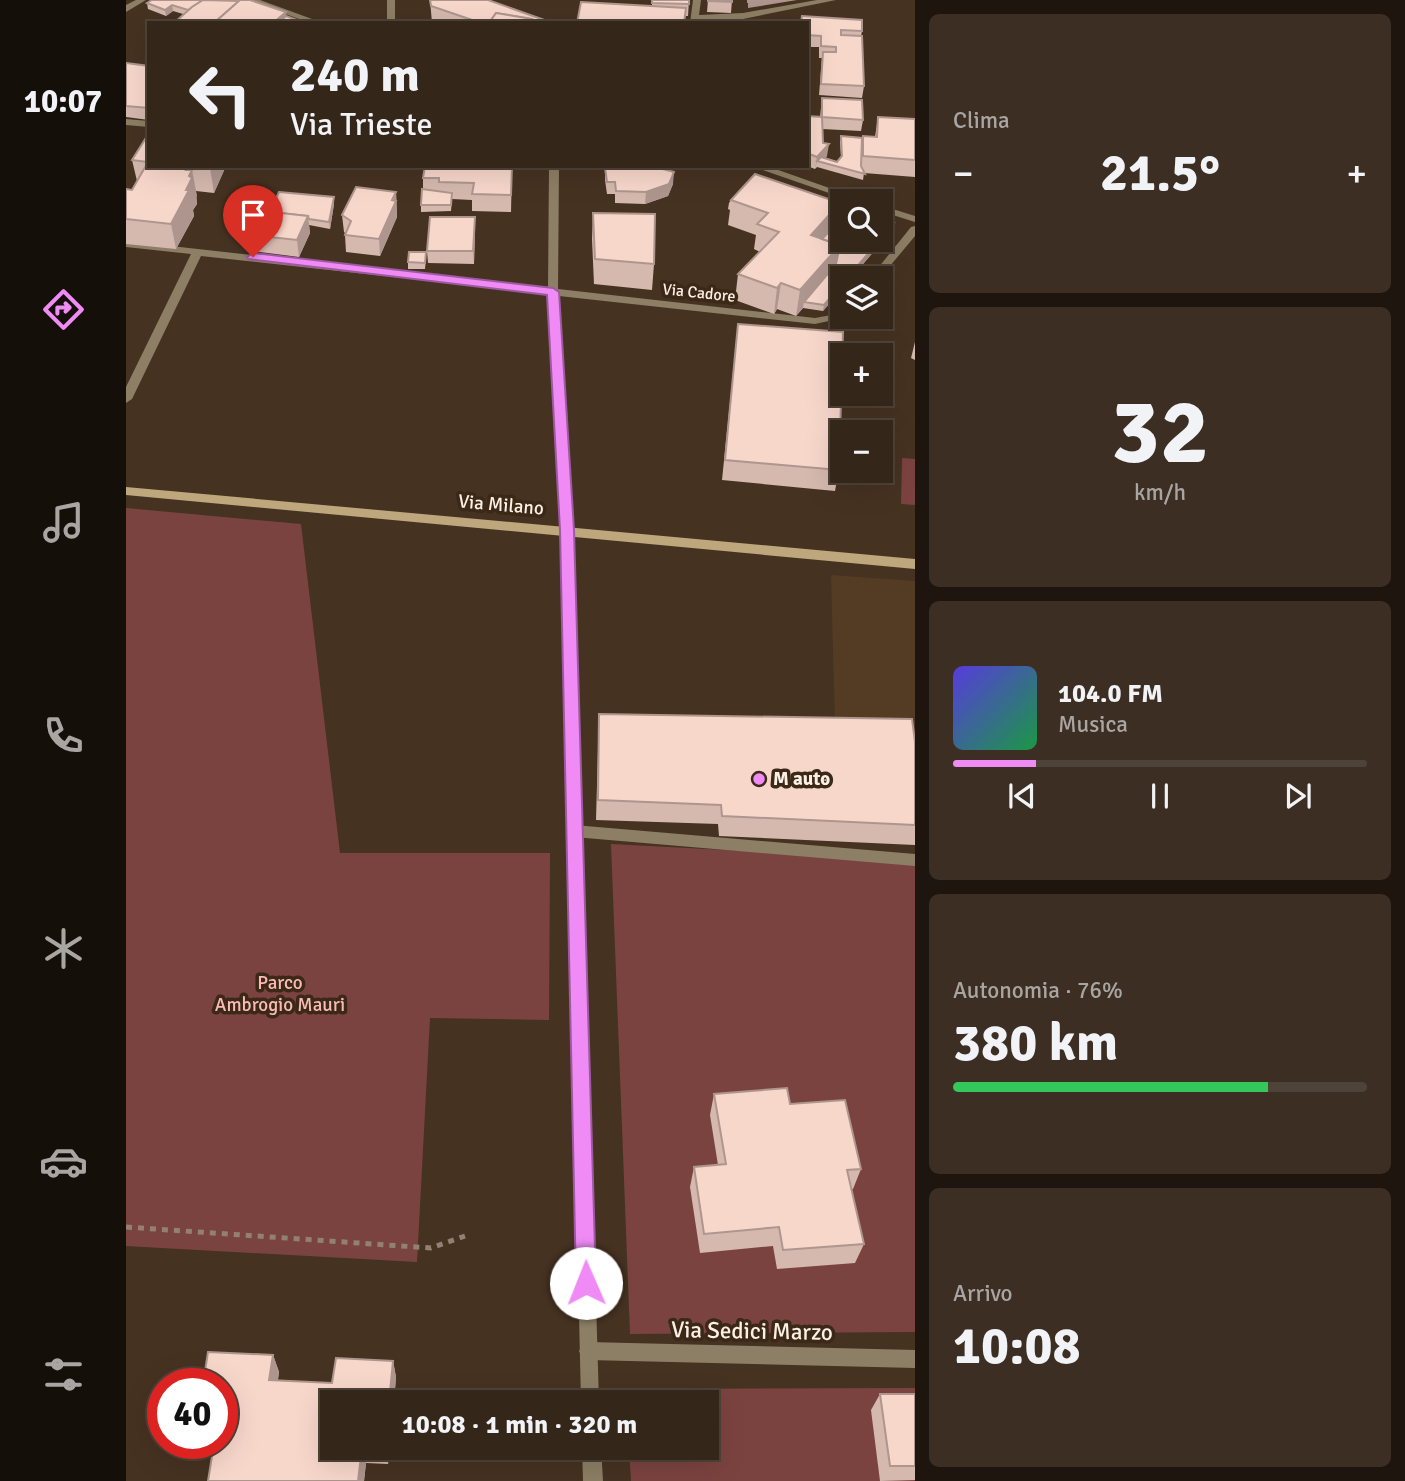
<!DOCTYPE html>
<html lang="it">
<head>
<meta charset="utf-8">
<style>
	:root { --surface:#342619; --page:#3c2e22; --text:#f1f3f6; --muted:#a9a5a2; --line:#4e4338; --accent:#f08bf6 }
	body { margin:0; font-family:Signika,sans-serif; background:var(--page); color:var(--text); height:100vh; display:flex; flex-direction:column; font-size:26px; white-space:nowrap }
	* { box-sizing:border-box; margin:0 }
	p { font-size:23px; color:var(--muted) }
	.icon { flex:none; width:38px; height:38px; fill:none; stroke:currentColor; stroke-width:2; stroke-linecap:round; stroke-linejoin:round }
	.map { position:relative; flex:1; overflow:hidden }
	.panel { display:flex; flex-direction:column; gap:14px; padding:14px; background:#1d150e; width:490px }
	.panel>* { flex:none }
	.hud { position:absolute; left:21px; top:21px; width:662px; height:147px; border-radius:0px; box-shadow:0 7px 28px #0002,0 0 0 2px var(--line); background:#342619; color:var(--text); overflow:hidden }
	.tools { position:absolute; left:704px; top:189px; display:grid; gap:14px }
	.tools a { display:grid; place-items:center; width:63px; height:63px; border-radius:0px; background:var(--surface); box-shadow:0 7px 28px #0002,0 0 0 2px var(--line); font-size:35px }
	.speed { position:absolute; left:21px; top:1368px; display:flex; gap:14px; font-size:35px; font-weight:700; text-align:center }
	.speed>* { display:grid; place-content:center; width:91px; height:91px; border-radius:50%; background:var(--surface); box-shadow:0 7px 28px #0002,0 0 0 2px var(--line); line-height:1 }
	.speed .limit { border:10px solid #d22; background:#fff; color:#111 }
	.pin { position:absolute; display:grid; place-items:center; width:60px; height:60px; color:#fff; margin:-72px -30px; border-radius:50% 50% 50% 0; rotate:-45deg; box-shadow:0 0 7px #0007 }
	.pin .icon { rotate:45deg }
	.me { position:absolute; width:77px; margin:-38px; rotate:359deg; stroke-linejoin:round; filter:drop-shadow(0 0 5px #0008) }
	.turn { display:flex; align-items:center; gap:24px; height:147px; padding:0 28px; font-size:32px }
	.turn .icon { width:91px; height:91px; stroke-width:2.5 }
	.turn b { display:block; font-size:49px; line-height:60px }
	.big { font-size:52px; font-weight:800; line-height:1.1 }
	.panel .card { flex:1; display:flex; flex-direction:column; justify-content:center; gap:10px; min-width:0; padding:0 24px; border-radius:10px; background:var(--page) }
	.panel .dial { align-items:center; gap:0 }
	.dial b { font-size:91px; line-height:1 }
	.song { display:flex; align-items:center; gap:21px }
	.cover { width:84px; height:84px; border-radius:10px; background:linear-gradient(135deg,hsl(250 70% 55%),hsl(140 70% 35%)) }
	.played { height:7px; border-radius:4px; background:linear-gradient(90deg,var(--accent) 20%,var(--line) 20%) }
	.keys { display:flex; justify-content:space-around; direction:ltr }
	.heat { display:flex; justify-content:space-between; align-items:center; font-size:38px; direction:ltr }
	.charge { height:10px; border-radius:5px; background:linear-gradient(90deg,#34c759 76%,var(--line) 0) }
	.trip { position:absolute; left:194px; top:1390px; width:399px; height:70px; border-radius:0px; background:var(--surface); box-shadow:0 7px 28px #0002,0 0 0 2px var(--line); font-weight:800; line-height:70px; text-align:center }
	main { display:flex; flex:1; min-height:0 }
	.tab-bar { display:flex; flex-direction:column; width:126px; justify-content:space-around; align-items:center; background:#150f0a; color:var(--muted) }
	.tab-bar .icon { width:49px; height:49px }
	.tab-bar .active { color:var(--accent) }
	.tab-bar b { font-size:32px; color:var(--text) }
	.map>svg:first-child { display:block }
	.built { fill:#543b24 }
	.green { fill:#7b4340 }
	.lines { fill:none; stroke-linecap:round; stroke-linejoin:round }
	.path { stroke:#928173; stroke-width:5; stroke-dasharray:6 6; stroke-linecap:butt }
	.service { fill:#8d7f65; fill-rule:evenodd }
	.minor { fill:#8d7f65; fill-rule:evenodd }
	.tertiary { fill:#8d7f65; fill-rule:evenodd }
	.secondary { fill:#bea77d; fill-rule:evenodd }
	.wall { fill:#d5b9af }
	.shaded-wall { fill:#ae968e }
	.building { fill:#f8d7cb; stroke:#ae968e; stroke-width:2 }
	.route { fill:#f08bf6; stroke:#9c5aa0; stroke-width:2 }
	.poi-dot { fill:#f08bf6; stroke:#3b2817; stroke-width:2.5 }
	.labels { text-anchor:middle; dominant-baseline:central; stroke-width:7; stroke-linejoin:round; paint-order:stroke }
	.far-street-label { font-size:16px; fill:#fcefe4; stroke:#3b2817 }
	.street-label { font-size:19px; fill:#fcefe4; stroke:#3b2817 }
	.poi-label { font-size:19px; font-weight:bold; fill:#fcefe4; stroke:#3b2817; text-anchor:start }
	.park-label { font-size:19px; fill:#fabbb7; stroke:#3b2817 }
	.near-street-label { font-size:23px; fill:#fcefe4; stroke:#3b2817 }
</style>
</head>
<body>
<main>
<nav class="tab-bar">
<b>10:07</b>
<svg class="icon active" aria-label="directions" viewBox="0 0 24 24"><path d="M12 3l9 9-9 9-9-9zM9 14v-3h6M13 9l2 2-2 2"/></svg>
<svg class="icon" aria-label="music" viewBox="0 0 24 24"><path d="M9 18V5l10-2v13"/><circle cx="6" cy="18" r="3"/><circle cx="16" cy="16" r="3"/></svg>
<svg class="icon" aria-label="phone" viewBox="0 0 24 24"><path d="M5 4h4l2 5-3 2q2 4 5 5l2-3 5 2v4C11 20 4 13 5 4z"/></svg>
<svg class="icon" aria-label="climate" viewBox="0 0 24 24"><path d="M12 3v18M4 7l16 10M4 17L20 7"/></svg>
<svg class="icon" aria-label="car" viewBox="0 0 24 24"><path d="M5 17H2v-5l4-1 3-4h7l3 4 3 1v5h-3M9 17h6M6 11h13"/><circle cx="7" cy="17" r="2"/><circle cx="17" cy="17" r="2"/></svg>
<svg class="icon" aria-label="filters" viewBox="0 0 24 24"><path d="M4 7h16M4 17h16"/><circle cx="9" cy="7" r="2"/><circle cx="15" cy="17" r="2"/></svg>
</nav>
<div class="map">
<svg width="789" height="1481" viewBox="0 0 789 1481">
	<rect width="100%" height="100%" fill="#463221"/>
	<polygon class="built" points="705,575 789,581 789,825 709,726"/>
	<g class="green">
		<polygon points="776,458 789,459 789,505 775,504"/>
		<polygon points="0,508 175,524 214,853 424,853 423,1020 304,1018 291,1262 0,1246"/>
		<polygon points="485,844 789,860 789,1332 504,1334"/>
		<polygon points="789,1388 789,1481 505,1481 503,1447 581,1447 581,1402 501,1402 500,1389"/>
	</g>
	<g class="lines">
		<polyline class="path" points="0,1227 305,1248 339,1236"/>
		<polygon class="service" points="448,825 789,854 789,866 448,837 443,835 441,831 443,827"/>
		<g class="minor">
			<polygon points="10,0 20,0 0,12 0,5"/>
			<polygon points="121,0 134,0 197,23 184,23"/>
			<rect x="261" y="0" width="8" height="23"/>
			<polygon points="567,0 575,0 573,15 617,13 691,0 710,0 617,19 564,23"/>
			<polygon points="0,119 23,121 23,127 0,125"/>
			<polygon points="423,166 433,166 432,289 689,318 716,313 716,317 721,317 689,324 433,296 447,530 441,534 435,530 422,294 75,256 6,399 0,403 0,387 65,254 0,247 0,241 422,288"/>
			<polygon points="625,166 641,166 740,201 726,201"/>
			<polygon points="754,205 789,216 789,222 754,211"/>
			<polygon points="789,226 789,236 754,278 744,278 785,227"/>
			<polygon points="462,1342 789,1350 789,1368 462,1360 456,1357 453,1351 456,1345"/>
		</g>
		<g class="tertiary">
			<polygon points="441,526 447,530 473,1402 455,1402 435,530"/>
			<polygon points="456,1447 475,1447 477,1481 457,1481"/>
		</g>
		<polygon class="secondary" points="0,487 789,559 789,569 0,495"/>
	</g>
	<g class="wall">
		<polygon points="304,0 424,23 306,23"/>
		<polygon points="526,0 563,0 562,16 559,16 559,23 451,23 526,6"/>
		<polygon points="582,0 606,0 605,13 581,12"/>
		<polygon points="21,3 160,12 160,16 57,14 47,11 40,16 22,9"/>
		<polygon points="676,16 736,31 735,36 738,86 736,98 693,95 696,58 693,58 693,47 681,47 681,23 675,23"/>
		<polygon points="0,63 23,66 23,120 0,117"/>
		<polygon points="696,98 737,120 735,131 696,129 697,143 701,156 699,158 711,162 715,158 714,142 715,136 735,146 737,136 749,137 752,117 789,119 789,177 738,173 737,180 691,167 689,169 681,166 681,116 694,117"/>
		<polygon points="23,133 23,166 100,166 88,193 70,191 71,204 67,210 68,216 50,249 0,244 0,189 6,190 11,181 6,160"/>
		<polygon points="386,166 385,212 346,211 346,200 326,199 325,211 295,212 295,205 297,190 297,178"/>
		<polygon points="502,166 540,166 540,170 547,184 542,196 519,204 489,203 489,194 481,194 479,180 479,168 498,168"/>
		<polygon points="270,192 271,217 254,256 220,252 219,235 219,233 218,232 216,215"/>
		<polygon points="208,197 208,204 204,229 183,225 184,233 173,257 127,251 125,235"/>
		<polygon points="605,200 714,205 768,223 767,229 697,311 677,308 670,316 651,309 648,314 609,300 612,274 634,252 628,249 630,235 602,225 604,210 602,209 603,203"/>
		<polygon points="467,213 528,264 526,290 468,284 466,239"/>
		<polygon points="349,229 348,264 302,263 301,251"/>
		<polygon points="300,258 299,269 282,269 282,262"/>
		<polygon points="612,324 713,470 709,491 596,480"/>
		<polygon points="789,342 789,360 785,358"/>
		<polygon points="473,714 789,742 789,845 593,836 592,824 470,820"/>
		<polygon points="588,1094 664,1104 735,1169 727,1189 725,1189 738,1244 729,1263 651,1269 647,1246 574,1253 564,1187 568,1167 592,1165 584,1115"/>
		<polygon points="147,1355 153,1372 152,1380 206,1383 267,1361 270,1377 268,1402 206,1402 264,1447 262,1464 240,1463 238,1481 82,1481 86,1455 76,1455 70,1444 96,1444"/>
		<polygon points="754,1394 789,1394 789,1480 754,1481 745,1410"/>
	</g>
	<g class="shaded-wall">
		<polygon points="639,0 671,0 622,8 622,2"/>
		<polygon points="46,5 47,11 40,16 39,10"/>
		<polygon points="160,12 161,23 147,23"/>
		<polygon points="703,144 701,156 695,162 691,161 689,169 691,157"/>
		<polygon points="62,166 64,175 66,170 71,196 70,198 71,204 67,210 68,216 50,249 45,224 60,170"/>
		<polygon points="85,166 100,166 88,193 84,168"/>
		<polygon points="548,172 547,184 542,196 519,204 520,192"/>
		<polygon points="270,192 271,217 254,256 253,239"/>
		<polygon points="208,197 208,204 204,229 203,222"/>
		<polygon points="714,203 710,229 686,255 685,235"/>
		<polygon points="182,216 184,233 173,257 171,240"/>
		<polygon points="349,217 349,229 348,264 347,251"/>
		<polygon points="768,223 767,229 725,278 721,278"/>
		<polygon points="714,245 709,270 678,302 677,308 670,316 674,290"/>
		<polygon points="655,283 651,309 648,314 651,288"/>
		<polygon points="716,284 716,289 697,311 698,305"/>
		<polygon points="147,1355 153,1372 149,1396 143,1380"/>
		<polygon points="267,1361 270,1377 268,1402 263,1402"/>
		<polygon points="259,1447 264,1447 262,1464 259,1449"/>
		<polygon points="236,1448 240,1463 238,1481 232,1481"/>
	</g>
	<g class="building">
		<polygon points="26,0 77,0 62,10 46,5 39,10 21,3"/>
		<polygon points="77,0 113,1 88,23 48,23 66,7"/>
		<polygon points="114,0 124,0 160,12 147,23 88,23"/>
		<polygon points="304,0 362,0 424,22 406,23 406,19 370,13 363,23 355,23 305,6"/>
		<polygon points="526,0 563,0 563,4 526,3"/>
		<polygon points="582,0 606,0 606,2 582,1"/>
		<polygon points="622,0 639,0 622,2"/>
		<polygon points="455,2 560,8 558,23 451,23"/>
		<polygon points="370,13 406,19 403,23 363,23"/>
		<polygon points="160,16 179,23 153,23"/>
		<polygon points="676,16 736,20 736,31 715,30 715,35 736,36 738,86 695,84 697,52 710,52 710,47 695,46 695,36 681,35 681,23 675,23"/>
		<polygon points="0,63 23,66 23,108 0,106"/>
		<polygon points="696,98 736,100 737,120 696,117"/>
		<polygon points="681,116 696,117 697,143 703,144 691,157 681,153"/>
		<polygon points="752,117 789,119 789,160 737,156 737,136 751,137"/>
		<polygon points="23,133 23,166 62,166 60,170 66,170 63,176 66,178 60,190 63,190 45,224 0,219 0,189 6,190 22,162 6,160"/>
		<polygon points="715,136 736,138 735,166 739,174 691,161 695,157 711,162 716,156"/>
		<polygon points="299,166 386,166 385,195 346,194 348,183 313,182 313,178 297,178"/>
		<polygon points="502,166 538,166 537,169 548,172 543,184 520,192 490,191 489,182 481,182 479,168 498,168"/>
		<polygon points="629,174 714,203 685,235 714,245 674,290 655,283 651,288 612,274 653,232 631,224 642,213 605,200"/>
		<polygon points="230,187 270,192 266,200 270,201 253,239 219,235 225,221 216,215"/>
		<polygon points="296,189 326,193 325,205 295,205"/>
		<polygon points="153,192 208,197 203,222 183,219 182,216 143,212"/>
		<polygon points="714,205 716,205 716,240 754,240 721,278 716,278 716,284 698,305 678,302 710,264 714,245 696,239 711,223"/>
		<polygon points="137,211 182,216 171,240 125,235"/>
		<polygon points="467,213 529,214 528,264 469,259"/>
		<polygon points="304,217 349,217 347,251 301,251"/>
		<polygon points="754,218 768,223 754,239"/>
		<polygon points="283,252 300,252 299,263 282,262"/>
		<polygon points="612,324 717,332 713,470 599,460"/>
		<polygon points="473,714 786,719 789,742 789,825 596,816 595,805 472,800"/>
		<polygon points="661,1088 664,1104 719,1100 735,1169 721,1170 738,1244 657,1250 653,1227 578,1234 568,1167 600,1164 588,1094"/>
		<polygon points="82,1352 147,1355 143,1380 206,1383 210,1358 267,1361 263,1402 206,1402 206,1447 259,1447 259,1449 236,1448 232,1481 82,1481 88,1444 96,1444 96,1384 77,1384"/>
		<polygon points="754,1394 789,1394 789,1466 764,1466"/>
	</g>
	<polygon class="route" points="127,253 427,288 433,292 448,530 470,1283 467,1290 460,1293 453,1290 450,1283 434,530 421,295 122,259 121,257"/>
	<circle class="poi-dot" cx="633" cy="779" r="7"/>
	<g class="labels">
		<g class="far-street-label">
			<text transform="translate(573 293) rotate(6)">Via Cadore</text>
		</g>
		<g class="street-label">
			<text transform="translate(375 505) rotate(5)">Via Milano</text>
		</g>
		<g class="poi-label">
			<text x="647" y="779">M auto</text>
		</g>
		<g class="park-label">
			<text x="154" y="983">Parco<tspan x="154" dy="22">Ambrogio Mauri</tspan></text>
		</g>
		<g class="near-street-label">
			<text transform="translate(626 1331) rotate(1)">Via Sedici Marzo</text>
		</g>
	</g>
</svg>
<div class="tools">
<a><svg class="icon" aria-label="search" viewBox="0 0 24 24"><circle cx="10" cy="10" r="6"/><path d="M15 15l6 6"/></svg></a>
<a><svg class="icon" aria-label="layers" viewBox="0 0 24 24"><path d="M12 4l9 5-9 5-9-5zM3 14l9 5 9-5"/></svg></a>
<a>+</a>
<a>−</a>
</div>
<div class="speed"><div class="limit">40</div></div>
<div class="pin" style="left:127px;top:257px;background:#d93025"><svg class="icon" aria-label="arrive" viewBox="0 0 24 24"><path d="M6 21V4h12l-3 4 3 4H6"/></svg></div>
<svg class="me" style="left:460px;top:1283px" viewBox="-20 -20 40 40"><circle r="19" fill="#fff"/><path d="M0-13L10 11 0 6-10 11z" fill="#f08bf6"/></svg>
<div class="trip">10:08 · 1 min · 320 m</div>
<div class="hud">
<div class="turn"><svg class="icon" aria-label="left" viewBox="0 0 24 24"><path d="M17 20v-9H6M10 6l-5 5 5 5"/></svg><div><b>240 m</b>Via Trieste</div></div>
</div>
</div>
<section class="panel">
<div class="card"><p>Clima</p>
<div class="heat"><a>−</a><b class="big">21.5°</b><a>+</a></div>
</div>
<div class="card dial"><b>32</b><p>km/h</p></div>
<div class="card">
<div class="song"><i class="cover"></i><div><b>104.0 FM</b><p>Musica</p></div></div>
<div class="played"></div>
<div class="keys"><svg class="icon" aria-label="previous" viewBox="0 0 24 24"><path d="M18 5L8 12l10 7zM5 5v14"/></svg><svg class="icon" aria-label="pause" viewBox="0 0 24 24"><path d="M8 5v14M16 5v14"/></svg><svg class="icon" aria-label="next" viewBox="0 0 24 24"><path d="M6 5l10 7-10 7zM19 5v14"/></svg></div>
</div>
<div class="card"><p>Autonomia · 76%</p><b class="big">380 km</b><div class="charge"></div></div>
<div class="card"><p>Arrivo</p><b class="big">10:08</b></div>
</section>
</main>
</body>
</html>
